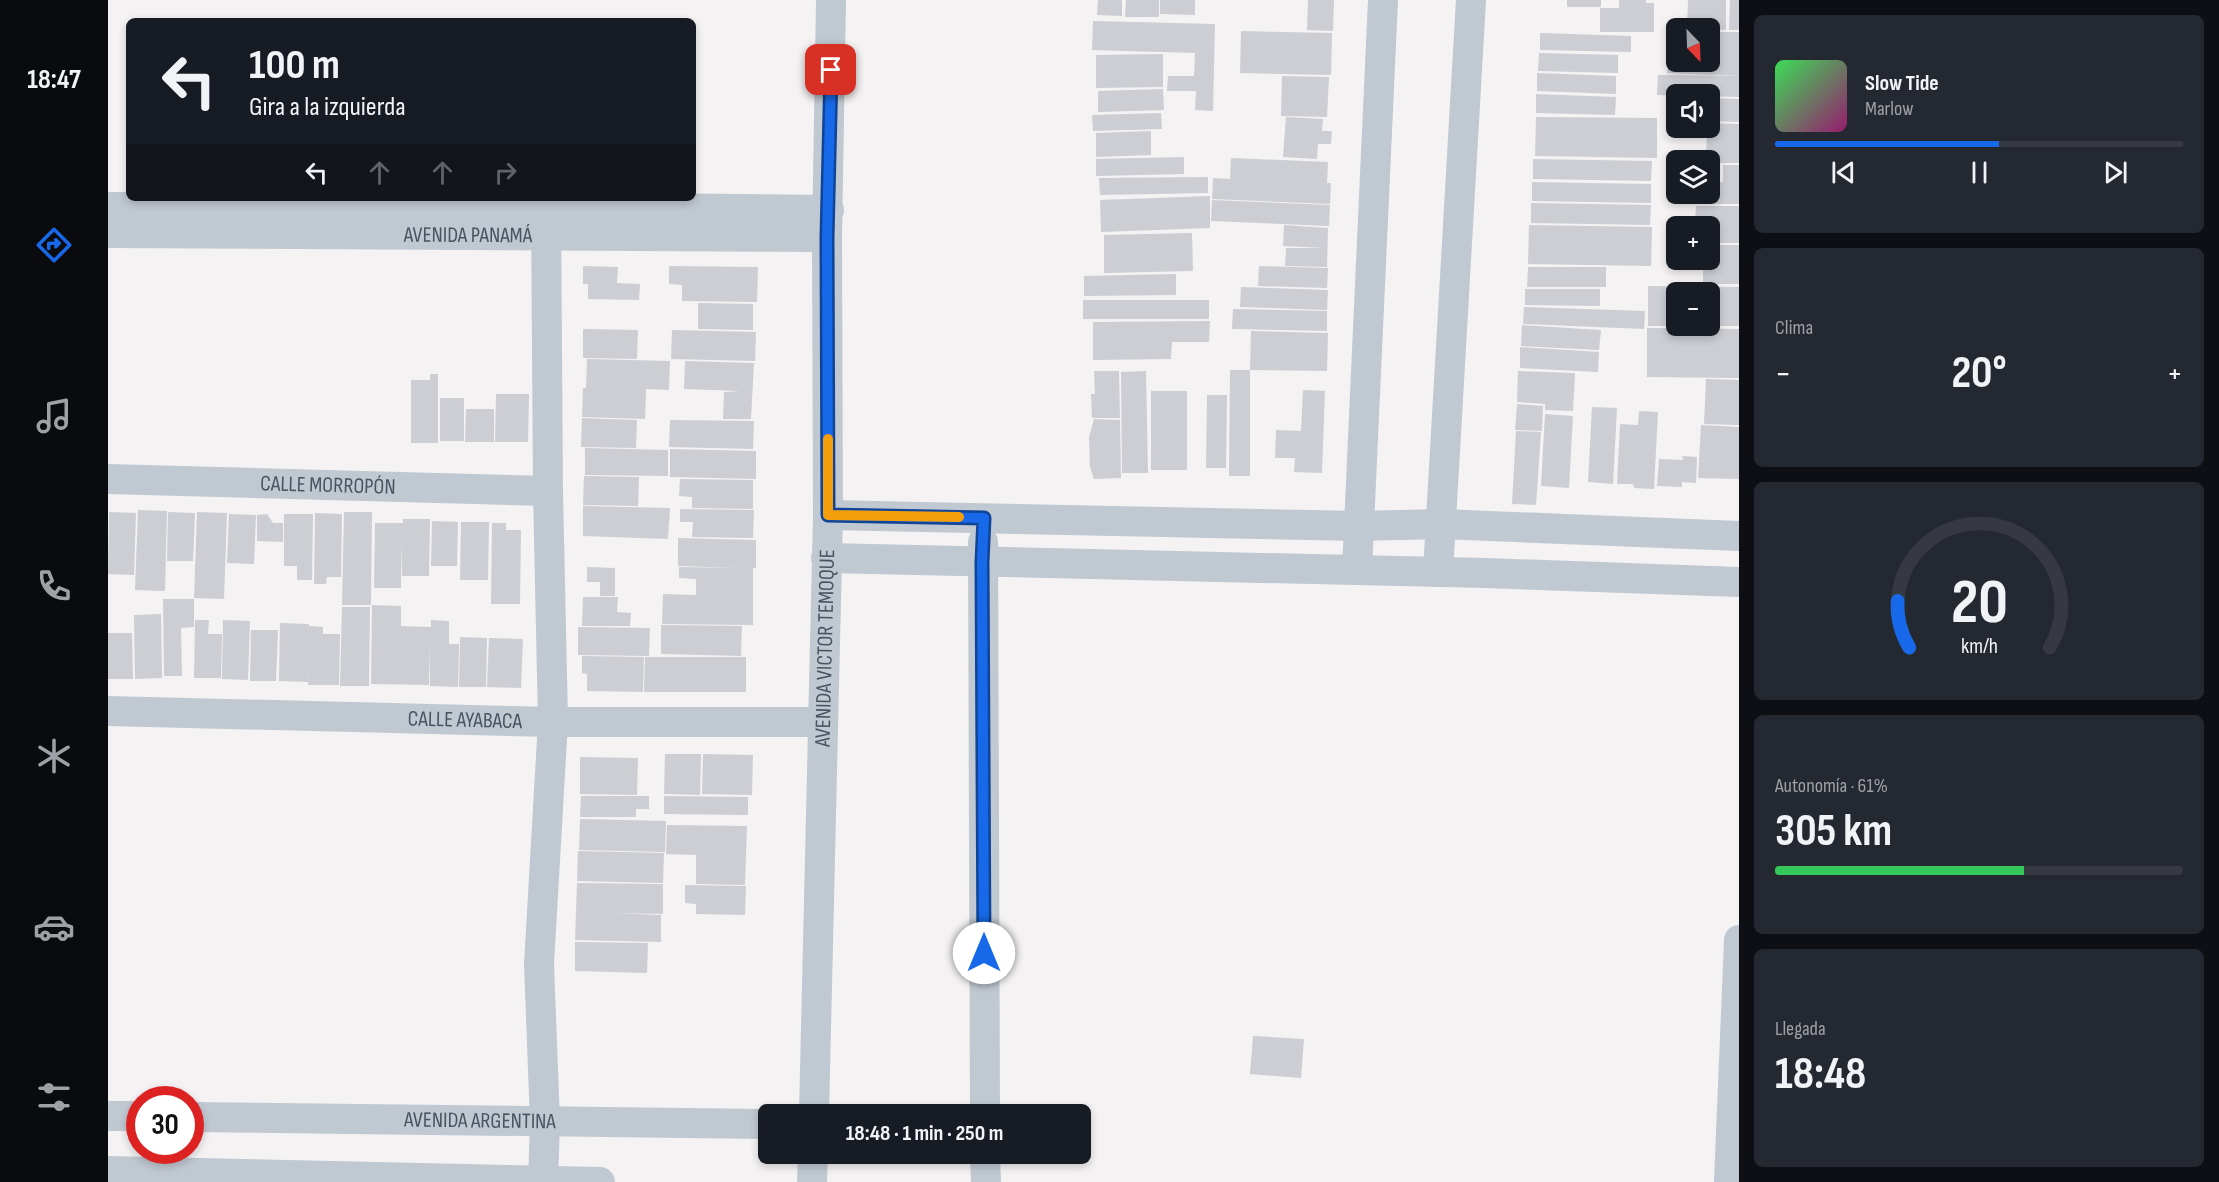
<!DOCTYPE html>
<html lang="es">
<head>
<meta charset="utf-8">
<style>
	:root { --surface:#171b24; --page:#242831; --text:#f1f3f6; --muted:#9ea1a6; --line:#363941; --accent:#1769e9 }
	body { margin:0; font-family:"Sofia Sans Condensed",sans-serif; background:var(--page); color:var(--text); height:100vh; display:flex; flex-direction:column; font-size:22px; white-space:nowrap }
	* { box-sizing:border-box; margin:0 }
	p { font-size:20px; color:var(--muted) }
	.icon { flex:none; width:33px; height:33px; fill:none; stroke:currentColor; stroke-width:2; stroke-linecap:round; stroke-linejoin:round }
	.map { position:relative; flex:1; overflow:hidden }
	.sheet { display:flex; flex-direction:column; gap:15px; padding:15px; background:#0d0f14; width:480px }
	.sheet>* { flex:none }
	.hud { position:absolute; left:18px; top:18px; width:570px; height:183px; border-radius:9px; box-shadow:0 3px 9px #0003; background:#171b24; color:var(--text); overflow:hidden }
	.needle { width:39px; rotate:157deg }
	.tools { position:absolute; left:1558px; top:18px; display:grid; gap:12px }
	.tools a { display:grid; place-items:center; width:54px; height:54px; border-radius:9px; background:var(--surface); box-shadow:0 3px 9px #0003; font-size:30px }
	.speed { position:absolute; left:18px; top:1086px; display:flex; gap:12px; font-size:30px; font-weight:700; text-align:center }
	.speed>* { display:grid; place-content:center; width:78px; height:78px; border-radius:50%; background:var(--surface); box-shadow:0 3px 9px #0003; line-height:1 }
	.speed .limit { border:9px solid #d22; background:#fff; color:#111 }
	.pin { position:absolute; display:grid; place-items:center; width:51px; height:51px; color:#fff; margin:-26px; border-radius:12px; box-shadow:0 3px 9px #0006 }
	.me { position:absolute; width:66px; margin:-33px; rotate:0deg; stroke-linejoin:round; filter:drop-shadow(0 0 4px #0008) }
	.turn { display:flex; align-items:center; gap:21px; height:126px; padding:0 24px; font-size:27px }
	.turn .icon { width:78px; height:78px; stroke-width:2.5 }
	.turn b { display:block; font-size:42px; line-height:51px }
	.lanes { display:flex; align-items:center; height:57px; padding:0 24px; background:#0003; justify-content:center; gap:30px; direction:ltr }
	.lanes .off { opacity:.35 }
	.big { font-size:45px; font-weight:700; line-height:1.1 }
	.sheet .tile { flex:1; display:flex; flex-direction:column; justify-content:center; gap:9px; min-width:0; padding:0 21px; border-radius:9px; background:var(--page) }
	.sheet .dial { align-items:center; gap:0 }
	.dial svg { height:156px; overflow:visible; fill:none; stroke:var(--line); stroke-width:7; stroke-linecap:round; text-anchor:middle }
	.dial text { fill:var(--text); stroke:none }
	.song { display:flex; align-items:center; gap:18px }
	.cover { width:72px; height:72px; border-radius:9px; background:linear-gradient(135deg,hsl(130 70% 55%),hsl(320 70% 35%)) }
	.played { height:6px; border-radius:3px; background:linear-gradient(90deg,var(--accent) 55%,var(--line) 55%) }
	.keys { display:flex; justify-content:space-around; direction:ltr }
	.heat { display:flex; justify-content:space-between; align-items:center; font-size:33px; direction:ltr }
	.charge { height:9px; border-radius:4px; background:linear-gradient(90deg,#34c759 61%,var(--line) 0) }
	.trip { position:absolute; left:650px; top:1104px; width:333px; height:60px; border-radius:9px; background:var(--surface); box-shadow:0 3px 9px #0003; font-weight:700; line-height:60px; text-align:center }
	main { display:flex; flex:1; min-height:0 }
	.tabs { display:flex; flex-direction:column; width:108px; justify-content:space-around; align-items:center; background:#090b0e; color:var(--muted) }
	.tabs .icon { width:42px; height:42px }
	.tabs .active { color:var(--accent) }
	.tabs b { font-size:27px; color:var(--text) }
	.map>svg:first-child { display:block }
	.building { fill:#ccced4 }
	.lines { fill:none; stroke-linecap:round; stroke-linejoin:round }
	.minor { stroke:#c0c8d1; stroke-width:30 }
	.route-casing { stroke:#0f4497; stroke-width:15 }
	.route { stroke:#1769e9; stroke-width:10 }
	.slow { stroke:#f59e0b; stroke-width:10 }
	.labels { text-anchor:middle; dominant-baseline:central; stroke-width:6; stroke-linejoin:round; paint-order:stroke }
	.street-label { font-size:22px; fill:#495460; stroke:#fff }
</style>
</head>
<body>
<main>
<nav class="tabs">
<b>18:47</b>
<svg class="icon active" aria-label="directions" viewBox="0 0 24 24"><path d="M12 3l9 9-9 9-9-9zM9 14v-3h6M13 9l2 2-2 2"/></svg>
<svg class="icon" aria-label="music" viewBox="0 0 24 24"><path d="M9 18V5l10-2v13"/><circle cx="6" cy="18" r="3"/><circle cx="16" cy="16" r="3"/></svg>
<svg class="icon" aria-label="phone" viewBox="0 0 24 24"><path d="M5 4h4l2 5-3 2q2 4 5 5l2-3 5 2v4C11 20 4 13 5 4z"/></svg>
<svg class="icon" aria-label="climate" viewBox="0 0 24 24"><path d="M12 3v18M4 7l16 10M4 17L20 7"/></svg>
<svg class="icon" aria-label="car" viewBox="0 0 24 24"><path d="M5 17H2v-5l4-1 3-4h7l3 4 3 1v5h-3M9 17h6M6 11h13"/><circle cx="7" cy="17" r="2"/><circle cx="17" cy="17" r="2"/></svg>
<svg class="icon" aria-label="filters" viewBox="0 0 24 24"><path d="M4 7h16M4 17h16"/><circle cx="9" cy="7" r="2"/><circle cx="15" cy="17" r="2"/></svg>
</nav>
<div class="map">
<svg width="1631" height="1182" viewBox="0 0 1631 1182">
	<rect width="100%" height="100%" fill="#f4f2f2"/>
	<g class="building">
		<polygon points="990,0 1014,0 1014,16 989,15"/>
		<polygon points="1018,0 1051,0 1051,17 1017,17"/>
		<polygon points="1052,0 1087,0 1087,15 1052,14"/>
		<polygon points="1200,0 1226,0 1225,31 1199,30"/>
		<rect x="1459" y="0" width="34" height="7"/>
		<polygon points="1511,0 1538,0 1538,3 1546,3 1546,32 1492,32 1492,8 1511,8"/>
		<polygon points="1580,0 1618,0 1618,30 1579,28"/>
		<polygon points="1622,0 1631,0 1631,30 1621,30"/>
		<polygon points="985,21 1107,24 1105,111 1087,110 1088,91 1059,91 1060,76 1086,76 1087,53 984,50"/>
		<polygon points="1133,31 1224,33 1223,75 1132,73"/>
		<polygon points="1561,31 1569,31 1569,62 1602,62 1602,32 1631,32 1631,76 1559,73"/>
		<polygon points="1432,33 1523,36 1523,52 1432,50"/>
		<polygon points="1431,53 1510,55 1510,73 1430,71"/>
		<polygon points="1055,54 1055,87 988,88 988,55"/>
		<polygon points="1429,73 1508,76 1508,94 1429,91"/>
		<polygon points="1550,75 1631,76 1631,97 1549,95"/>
		<polygon points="1174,76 1221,77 1219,117 1173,116"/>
		<polygon points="1055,89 1056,110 990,112 990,91"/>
		<polygon points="1428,94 1508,97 1507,115 1428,113"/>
		<polygon points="1563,97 1569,97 1569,120 1562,120"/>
		<polygon points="1602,98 1631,99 1631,122 1602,121"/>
		<polygon points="1053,113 1054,129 985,131 984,115"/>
		<polygon points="1178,117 1215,119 1214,131 1224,131 1223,144 1210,144 1209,159 1175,157"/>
		<polygon points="1428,117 1549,118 1549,158 1427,156"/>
		<polygon points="1602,123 1631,124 1631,163 1602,163 1602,160 1598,160 1599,128 1602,128"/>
		<polygon points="1043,131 1043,155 988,157 988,133"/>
		<polygon points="1076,157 1076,174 988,176 988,159"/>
		<polygon points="1123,158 1220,162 1219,183 1223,183 1222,204 1104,199 1105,178 1122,179"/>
		<polygon points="1425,159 1544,161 1543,181 1425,179"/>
		<polygon points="1615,165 1631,165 1631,204 1586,204 1586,194 1602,194 1602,182 1615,182"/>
		<polygon points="1100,177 1100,193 992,195 991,178"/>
		<polygon points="1424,182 1543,184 1543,203 1424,201"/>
		<polygon points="1102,196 1102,228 993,232 992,200"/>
		<polygon points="1104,200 1222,205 1221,226 1103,221"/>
		<polygon points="1423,203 1543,205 1542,225 1423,223"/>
		<polygon points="1588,206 1631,206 1631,243 1602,243 1602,226 1587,226"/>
		<polygon points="1176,225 1220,228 1219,267 1177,266 1178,248 1216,248 1175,246"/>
		<polygon points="1421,225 1544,227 1543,266 1420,264"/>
		<polygon points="1084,233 1085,271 996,273 996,235"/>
		<polygon points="1602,245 1631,245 1631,284 1595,284 1595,268 1587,267 1587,260 1602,260"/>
		<polygon points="475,266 510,267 509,283 532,284 531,300 480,299 480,284 475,284"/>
		<polygon points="561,266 650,267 649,302 574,301 574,285 561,284"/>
		<polygon points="1151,266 1220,268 1219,288 1150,286"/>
		<polygon points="1420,267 1498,267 1498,287 1419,287"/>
		<polygon points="1068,274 1068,295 976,296 976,276"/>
		<polygon points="1540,286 1631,287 1631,326 1602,326 1602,292 1569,292 1569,326 1540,326"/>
		<polygon points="1133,287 1220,290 1219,310 1132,307"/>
		<polygon points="1417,289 1492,289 1492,306 1417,305"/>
		<rect x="975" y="300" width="126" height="19"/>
		<polygon points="590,303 645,304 645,330 590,329"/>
		<polygon points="1416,307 1537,311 1536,329 1415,324"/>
		<polygon points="1125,309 1219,311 1219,331 1124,329"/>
		<polygon points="1102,321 1101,342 1064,342 1063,359 985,360 985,322"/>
		<polygon points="1414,325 1493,330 1491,350 1413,346"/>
		<polygon points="1539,328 1631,329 1631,378 1539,377"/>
		<polygon points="475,329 530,330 529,359 475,358"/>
		<polygon points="564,330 648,332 647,361 563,359"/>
		<polygon points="1143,331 1220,333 1219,371 1142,370"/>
		<polygon points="1412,347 1491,352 1490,372 1412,368"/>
		<polygon points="479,359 562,361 561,390 538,389 537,419 474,417 475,388 478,388"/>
		<polygon points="577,361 646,363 643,419 615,419 616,392 632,391 576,389"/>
		<polygon points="1122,370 1142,370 1142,476 1121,476"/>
		<polygon points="986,371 1011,371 1012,418 984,418 983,394 987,394"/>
		<polygon points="1038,371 1040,473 1014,473 1013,372"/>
		<polygon points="1410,371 1467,373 1465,411 1437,410 1437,404 1409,402"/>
		<polygon points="322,374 330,374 330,443 303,443 303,380 322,380"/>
		<polygon points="1598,379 1631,380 1631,425 1596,424"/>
		<polygon points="1195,390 1217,391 1214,473 1186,472 1187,458 1167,458 1168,430 1193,431"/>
		<rect x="1043" y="391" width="36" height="79"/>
		<polygon points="388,394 421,394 420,442 387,442"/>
		<polygon points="1099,395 1119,395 1118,468 1098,468"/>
		<rect x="332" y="398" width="24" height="43"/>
		<polygon points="1409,404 1435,406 1434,431 1407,430"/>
		<polygon points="1484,407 1509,408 1505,484 1480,482"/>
		<polygon points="358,409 386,409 386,442 357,442"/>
		<polygon points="1531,411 1550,412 1546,489 1526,488 1525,484 1509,484 1512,424 1530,425"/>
		<polygon points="1437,414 1465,416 1461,488 1433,486"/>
		<polygon points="474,418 529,420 528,448 473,447"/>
		<polygon points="986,419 1012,420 1013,478 986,479 982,467 981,437"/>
		<polygon points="562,420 646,421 645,449 561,447"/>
		<polygon points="1593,425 1631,427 1631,479 1590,478"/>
		<polygon points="1408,431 1433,432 1428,505 1404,504"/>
		<polygon points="477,448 560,450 560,476 477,475"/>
		<polygon points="562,449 648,451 648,479 562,477"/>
		<polygon points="1574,456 1589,457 1588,483 1574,482 1574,487 1549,486 1551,459 1575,460"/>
		<polygon points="476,476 531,477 530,506 475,505"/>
		<polygon points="572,479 645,480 645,509 584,508 584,497 571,496"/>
		<polygon points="475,506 562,508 560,539 475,536"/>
		<polygon points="572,509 646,510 645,538 584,537 585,522 572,522"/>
		<polygon points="30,510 59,511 57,591 27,590"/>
		<polygon points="1,512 28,513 26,575 0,574"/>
		<polygon points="60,512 87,513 85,561 59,561"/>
		<polygon points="89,512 119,513 116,599 86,598"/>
		<polygon points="236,512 264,512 263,605 234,605"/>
		<polygon points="207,513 234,514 233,577 219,577 218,584 206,584"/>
		<polygon points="121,514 148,515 146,564 119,563"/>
		<polygon points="159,514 165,523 175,523 175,542 149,541 149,515"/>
		<polygon points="176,514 205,514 204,580 189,580 189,566 176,566"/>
		<polygon points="295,519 322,519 321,576 294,576 293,542 293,588 266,588 267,523 295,523"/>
		<polygon points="324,521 350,522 349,566 323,566"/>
		<polygon points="353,522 381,522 380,580 352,580"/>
		<polygon points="384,523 398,523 398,530 413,530 412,604 383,604"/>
		<polygon points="570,538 648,540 648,568 645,568 645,625 554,624 555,594 588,595 588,579 571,578 571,567 630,568 570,566"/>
		<polygon points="479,567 507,568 507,596 492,596 492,582 479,582"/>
		<polygon points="475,597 510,597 509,612 523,613 522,626 474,626"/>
		<polygon points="55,599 86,599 86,627 73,628 74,676 56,676"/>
		<polygon points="264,605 293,606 293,626 323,627 323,620 341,621 341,644 351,644 350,687 322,686 322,644 321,685 263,684"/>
		<polygon points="234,607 262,607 261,686 232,686"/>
		<polygon points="53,614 54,678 27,679 26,615"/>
		<polygon points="87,620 101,620 100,634 114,634 113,678 86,678"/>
		<polygon points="115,620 142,621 140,680 114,679"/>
		<polygon points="172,623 201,624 201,626 215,627 215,634 232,634 231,685 200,685 201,663 200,682 171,681"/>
		<polygon points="553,625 634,626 633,656 553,654"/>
		<polygon points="470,627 542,628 541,656 470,655"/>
		<polygon points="143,630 170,630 168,681 142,681"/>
		<polygon points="0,633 24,633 25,679 0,679"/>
		<polygon points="352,637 379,638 378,687 351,687"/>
		<polygon points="381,638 415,639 413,688 379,687"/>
		<polygon points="474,656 536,657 535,692 479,691 479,674 474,673"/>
		<polygon points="537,657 638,657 638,692 536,692"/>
		<polygon points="557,754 593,754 592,795 556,794"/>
		<polygon points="595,754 645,755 644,795 594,794"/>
		<polygon points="472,757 530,758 529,795 472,794"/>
		<polygon points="473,796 541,796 541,809 528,809 528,817 472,817"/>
		<polygon points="556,796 640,797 640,815 556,814"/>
		<polygon points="472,819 558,821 557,852 471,850"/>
		<polygon points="559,825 639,826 637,885 588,884 588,855 558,854"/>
		<polygon points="470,851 556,853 555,883 469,881"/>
		<polygon points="469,883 555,884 555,914 504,913 553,915 553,942 467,940"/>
		<polygon points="577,885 638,886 637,915 588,914 588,904 577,903"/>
		<polygon points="467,942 540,943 539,973 467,971"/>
		<polygon points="1145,1036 1196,1039 1193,1078 1142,1074"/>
	</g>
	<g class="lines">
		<g class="minor">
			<polyline points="0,207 438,207 721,210"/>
			<path id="s1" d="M0,233L719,237"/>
			<path id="s2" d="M0,479L440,491"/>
			<polyline points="720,515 1251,526 1332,524 1631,536"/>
			<polyline points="875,542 877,1114"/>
			<polyline points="718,558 1377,573 1631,582"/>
			<polyline points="1249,570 1275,0"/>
			<polyline points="1330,572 1363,0"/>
			<path id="s3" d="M0,711L445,722H714"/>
			<path id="s4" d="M706,1114L720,515L719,237L723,0"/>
			<polyline points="0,1116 32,1116"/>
			<path id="s5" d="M82,1117L660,1124"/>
			<polyline points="877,1154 878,1182"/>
			<polyline points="0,1171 492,1182"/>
			<polyline points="435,1182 437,1122 431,964 445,722 440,491 438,207"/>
			<polyline points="704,1182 705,1154"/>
			<polyline points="1621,1182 1631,940"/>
		</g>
	</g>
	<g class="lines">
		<g class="route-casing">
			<polyline id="route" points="723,70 719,237 720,515 876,518 874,562 876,953"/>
		</g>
		<use href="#route" class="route"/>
		<polyline class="slow" points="720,439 720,515 851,517"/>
	</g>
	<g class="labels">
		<g class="street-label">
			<text stroke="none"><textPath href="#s1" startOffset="360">AVENIDA PANAMÁ</textPath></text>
			<text stroke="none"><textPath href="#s2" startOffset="220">CALLE MORROPÓN</textPath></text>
			<text stroke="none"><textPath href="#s4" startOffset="466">AVENIDA VICTOR TEMOQUE</textPath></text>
			<text stroke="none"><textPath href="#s3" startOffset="357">CALLE AYABACA</textPath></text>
			<text stroke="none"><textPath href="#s5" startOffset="290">AVENIDA ARGENTINA</textPath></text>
		</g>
	</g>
</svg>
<div class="tools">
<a><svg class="needle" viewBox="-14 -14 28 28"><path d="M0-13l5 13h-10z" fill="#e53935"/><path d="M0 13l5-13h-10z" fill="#9ea1a6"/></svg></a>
<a><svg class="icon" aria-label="sound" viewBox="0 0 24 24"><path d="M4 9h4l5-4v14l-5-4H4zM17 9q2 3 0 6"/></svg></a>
<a><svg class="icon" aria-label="layers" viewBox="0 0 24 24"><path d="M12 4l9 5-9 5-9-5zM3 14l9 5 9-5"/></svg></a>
<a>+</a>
<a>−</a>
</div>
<div class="speed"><div class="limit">30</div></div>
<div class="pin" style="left:723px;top:70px;background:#d93025"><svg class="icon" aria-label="arrive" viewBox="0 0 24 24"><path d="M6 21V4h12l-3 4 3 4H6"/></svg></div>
<svg class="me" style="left:876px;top:953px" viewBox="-20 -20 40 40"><circle r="19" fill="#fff"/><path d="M0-13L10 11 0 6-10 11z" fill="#1769e9"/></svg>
<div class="trip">18:48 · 1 min · 250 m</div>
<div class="hud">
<div class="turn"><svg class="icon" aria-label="left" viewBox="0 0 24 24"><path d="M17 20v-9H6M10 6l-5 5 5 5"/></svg><div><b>100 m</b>Gira a la izquierda</div></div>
<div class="lanes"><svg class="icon" aria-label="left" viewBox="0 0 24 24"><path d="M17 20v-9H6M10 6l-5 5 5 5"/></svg><svg class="icon off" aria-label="ahead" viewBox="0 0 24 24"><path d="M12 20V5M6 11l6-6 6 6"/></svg><svg class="icon off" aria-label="ahead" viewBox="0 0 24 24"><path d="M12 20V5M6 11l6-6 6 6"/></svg><svg class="icon off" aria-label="right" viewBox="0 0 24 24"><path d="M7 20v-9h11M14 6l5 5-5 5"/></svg></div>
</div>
</div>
<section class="sheet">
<div class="tile">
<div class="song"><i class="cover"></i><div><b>Slow Tide</b><p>Marlow</p></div></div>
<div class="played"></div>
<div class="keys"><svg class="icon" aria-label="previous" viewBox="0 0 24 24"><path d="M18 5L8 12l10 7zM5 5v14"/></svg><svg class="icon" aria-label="pause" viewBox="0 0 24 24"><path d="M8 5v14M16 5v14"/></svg><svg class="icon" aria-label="next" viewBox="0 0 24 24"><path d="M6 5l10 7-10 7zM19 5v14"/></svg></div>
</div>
<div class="tile"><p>Clima</p>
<div class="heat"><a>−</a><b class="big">20°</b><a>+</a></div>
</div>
<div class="tile dial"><svg viewBox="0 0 100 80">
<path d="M14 69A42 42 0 1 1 86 69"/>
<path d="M14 69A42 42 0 0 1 8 45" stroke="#1769e9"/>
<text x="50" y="56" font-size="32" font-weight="700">20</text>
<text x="50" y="72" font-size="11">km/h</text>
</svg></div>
<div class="tile"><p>Autonomía · 61%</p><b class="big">305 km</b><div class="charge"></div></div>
<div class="tile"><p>Llegada</p><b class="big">18:48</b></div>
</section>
</main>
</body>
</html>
